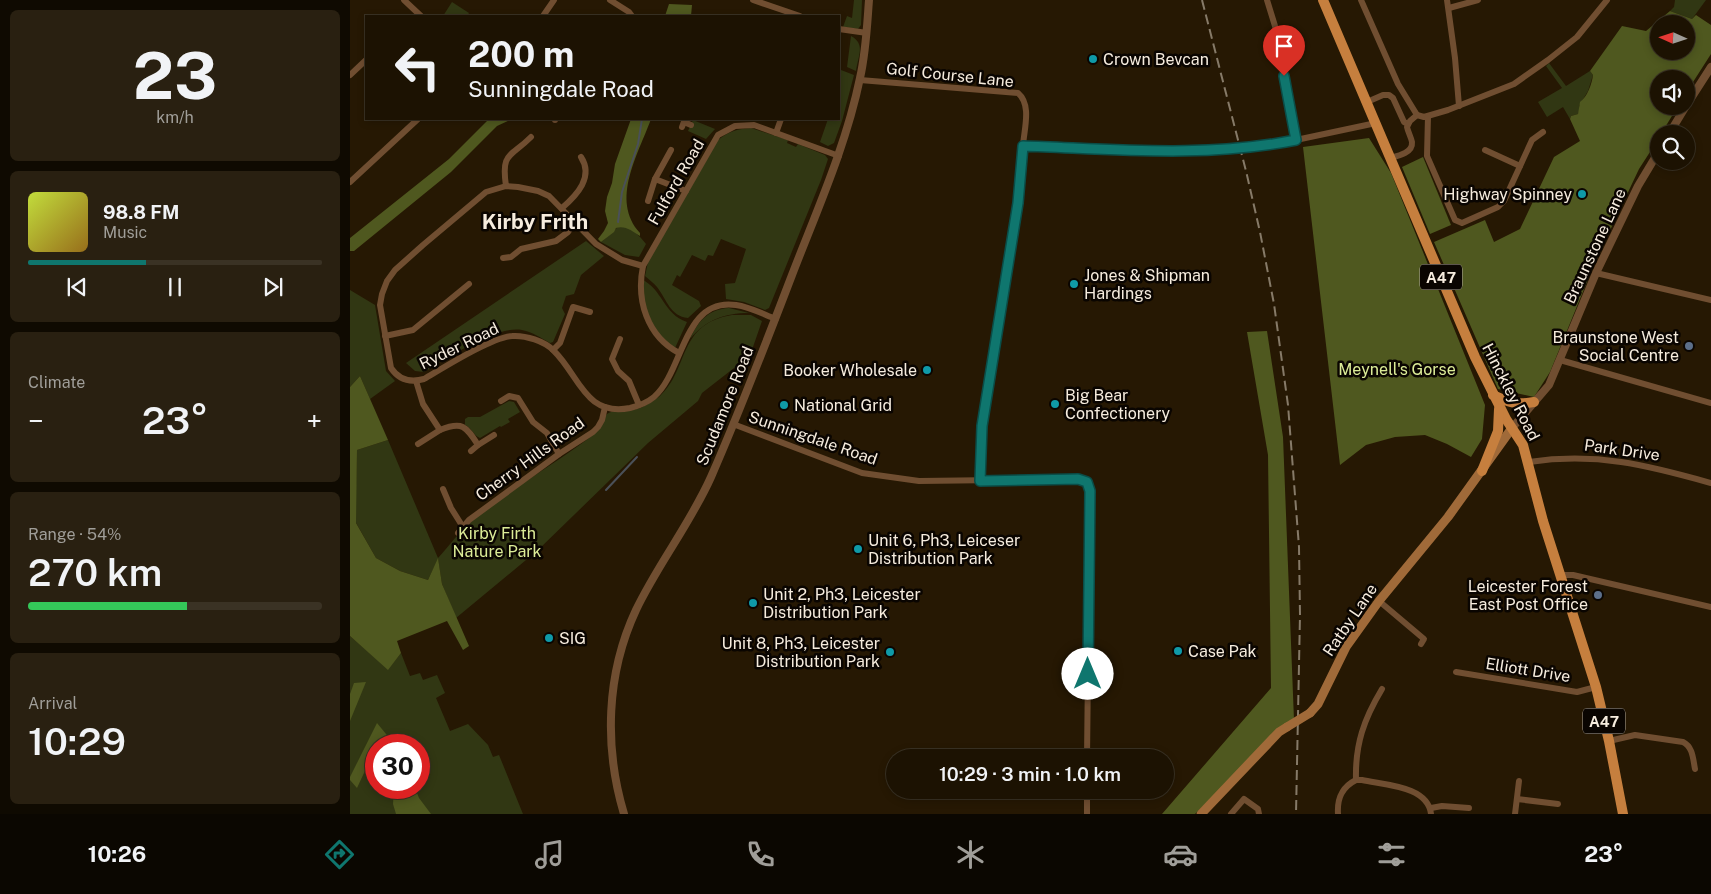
<!DOCTYPE html>
<html lang="en">
<head>
<meta charset="utf-8">
<style>
	:root { --surface:#1c1202; --page:#292011; --text:#f1f3f6; --muted:#a09e99; --line:#3a3224; --accent:#0f766e }
	body { margin:0; font-family:"Public Sans",sans-serif; background:var(--page); color:var(--text); height:100vh; display:flex; flex-direction:column; font-size:19px; white-space:nowrap }
	* { box-sizing:border-box; margin:0 }
	p { font-size:16px; color:var(--muted) }
	.icon { flex:none; width:28px; height:28px; fill:none; stroke:currentColor; stroke-width:2; stroke-linecap:round; stroke-linejoin:round }
	.map { position:relative; flex:1; overflow:hidden }
	.drawer { display:flex; flex-direction:column; gap:10px; padding:10px; background:#0f0a01; width:350px }
	.drawer>* { flex:none }
	.hud { position:absolute; left:15px; top:15px; width:475px; height:105px; border-radius:0px; box-shadow:0 2px 8px #0003,0 0 0 1px var(--line); background:#1c1202; color:var(--text); overflow:hidden }
	.needle { width:32px; rotate:273deg }
	.tools { position:absolute; left:1300px; top:15px; display:grid; gap:10px }
	.tools a { display:grid; place-items:center; width:45px; height:45px; border-radius:50%; background:var(--surface); box-shadow:0 2px 8px #0003,0 0 0 1px var(--line); font-size:25px }
	.speed { position:absolute; left:15px; top:734px; display:flex; gap:10px; font-size:25px; font-weight:700; text-align:center }
	.speed>* { display:grid; place-content:center; width:65px; height:65px; border-radius:50%; background:var(--surface); box-shadow:0 2px 8px #0003,0 0 0 1px var(--line); line-height:1 }
	.speed .limit { border:8px solid #d22; background:#fff; color:#111 }
	.pin { position:absolute; display:grid; place-items:center; width:42px; height:42px; color:#fff; margin:-51px -21px; border-radius:50% 50% 50% 0; rotate:-45deg; box-shadow:0 0 5px #0007 }
	.pin .icon { rotate:45deg }
	.me { position:absolute; width:55px; margin:-28px; rotate:0deg; stroke-linejoin:round; filter:drop-shadow(0 0 4px #0008) }
	.turn { display:flex; align-items:center; gap:18px; height:105px; padding:0 20px; font-size:22px }
	.turn .icon { width:65px; height:65px; stroke-width:2.5 }
	.turn b { display:block; font-size:35px; line-height:42px }
	.big { font-size:38px; font-weight:600; line-height:1.1 }
	.drawer .card { flex:1; display:flex; flex-direction:column; justify-content:center; gap:8px; min-width:0; padding:0 18px; border-radius:8px; background:var(--page) }
	.drawer .dial { align-items:center; gap:0 }
	.dial b { font-size:65px; line-height:1 }
	.song { display:flex; align-items:center; gap:15px }
	.cover { width:60px; height:60px; border-radius:8px; background:linear-gradient(135deg,hsl(70 70% 55%),hsl(40 70% 35%)) }
	.played { height:5px; border-radius:2px; background:linear-gradient(90deg,var(--accent) 40%,var(--line) 40%) }
	.keys { display:flex; justify-content:space-around; direction:ltr }
	.heat { display:flex; justify-content:space-between; align-items:center; font-size:28px; direction:ltr }
	.charge { height:8px; border-radius:4px; background:linear-gradient(90deg,#34c759 54%,var(--line) 0) }
	.trip { position:absolute; left:536px; top:749px; width:288px; height:50px; border-radius:25px; background:var(--surface); box-shadow:0 2px 8px #0003,0 0 0 1px var(--line); font-weight:600; line-height:50px; text-align:center }
	.menu { display:flex; height:80px; justify-content:space-around; align-items:center; background:#0b0701; color:var(--muted) }
	.menu .icon { width:35px; height:35px }
	.menu .selected { color:var(--accent) }
	.menu b { font-size:22px; color:var(--text) }
	main { display:flex; flex:1; min-height:0 }
	.map>svg:first-child { display:block }
	.green { fill:#313713; fill-rule:evenodd }
	.forest { fill:#4f581f; fill-rule:evenodd }
	.lines { fill:none; stroke-linecap:round; stroke-linejoin:round }
	.stream { stroke:#4a5058; stroke-width:2 }
	.minor { stroke:#704e31; stroke-width:6 }
	.tertiary { stroke:#704e31; stroke-width:8 }
	.secondary { stroke:#a06a39; stroke-width:9 }
	.primary { stroke:#c67f3e; stroke-width:10 }
	.rail { stroke:#867a68; stroke-width:2; stroke-dasharray:10 5; stroke-linecap:butt }
	.minor-bridge { stroke:#704e31; stroke-width:6 }
	.secondary-bridge { stroke:#a06a39; stroke-width:9 }
	.route-casing { stroke:#0a4d48; stroke-width:12 }
	.route { stroke:#0f766e; stroke-width:9 }
	.culture-dot { fill:#0f9aa8; stroke:#0a0501; stroke-width:2 }
	.service-dot { fill:#5c6f8a; stroke:#0a0501; stroke-width:2 }
	.labels { text-anchor:middle; dominant-baseline:central; stroke-width:5; stroke-linejoin:round; paint-order:stroke }
	.shield { fill:#0a0501; stroke:#afa79c; stroke-width:1 }
	.shield-label { font-size:15px; font-weight:bold; fill:#f6ecde }
	.poi-label { font-size:16px; fill:#f6ecde; stroke:#0a0501; text-anchor:start }
	.street-label { font-size:16px; fill:#f6ecde; stroke:#0a0501 }
	.park-label { font-size:16px; fill:#dcec97; stroke:#0a0501 }
	.district-label { font-size:21px; font-weight:bold; fill:#f6ecde; stroke:#0a0501 }
</style>
</head>
<body>
<main>
<section class="drawer">
<div class="card dial"><b>23</b><p>km/h</p></div>
<div class="card">
<div class="song"><i class="cover"></i><div><b>98.8 FM</b><p>Music</p></div></div>
<div class="played"></div>
<div class="keys"><svg class="icon" aria-label="previous" viewBox="0 0 24 24"><path d="M18 5L8 12l10 7zM5 5v14"/></svg><svg class="icon" aria-label="pause" viewBox="0 0 24 24"><path d="M8 5v14M16 5v14"/></svg><svg class="icon" aria-label="next" viewBox="0 0 24 24"><path d="M6 5l10 7-10 7zM19 5v14"/></svg></div>
</div>
<div class="card"><p>Climate</p>
<div class="heat"><a>−</a><b class="big">23°</b><a>+</a></div>
</div>
<div class="card"><p>Range · 54%</p><b class="big">270 km</b><div class="charge"></div></div>
<div class="card"><p>Arrival</p><b class="big">10:29</b></div>
</section>
<div class="map">
<svg width="1361" height="814" viewBox="0 0 1361 814">
	<rect width="100%" height="100%" fill="#261803"/>
	<g class="green">
		<polygon points="504,0 512,0 511,25 508,29 493,27 497,16 502,18"/>
		<polygon points="1325,0 1356,0 1342,19 1320,11 1324,7"/>
		<polygon points="102,2 119,13 117,16 93,16"/>
		<path d="M501,36C516,44 508,56 506,71L497,67Z"/>
		<polygon points="1199,63 1216,86 1240,71 1243,75 1238,91 1229,106 1230,109 1228,114 1221,116 1220,119 1213,107 1197,117 1188,102 1212,88 1196,66"/>
		<polygon points="491,70 504,75 492,121 484,143 478,146 470,142 478,119 489,119 489,78"/>
		<polygon points="343,120 365,129 356,139 338,131"/>
		<path d="M401,128L438,140L437,143L446,147L448,144L475,155L478,159L471,180L419,308L415,310L394,302L376,299L375,284L385,283L396,249L371,239L363,256L358,255L355,261L342,255L330,277L327,275L322,285L349,301L351,306L338,318C320,316 317,300 307,287C304,283 299,280 295,276L298,262L368,140C379,131 388,129 401,128Z"/>
		<path d="M270,226C280,226 290,236 296,244L289,257L275,255L251,242C257,238 265,228 270,226Z"/>
		<path d="M236,241L254,256L231,275L224,294L216,296L212,308L215,314L203,342L200,343C191,338 183,332 172,330C146,325 97,359 74,372L65,371L56,363Z"/>
		<path d="M291,279C313,289 313,314 337,322L325,348L318,347L295,315Z"/>
		<polygon points="0,290 25,305 36,371 45,381 20,399 10,376 0,387"/>
		<path d="M379,308L399,313C374,313 356,320 340,339C348,321 359,309 379,308Z"/>
		<path d="M382,315H401L412,321L394,373L384,368L352,393L348,401L298,443L188,550L106,618L92,584L88,559L78,580L50,571L26,558L5,521L7,450L38,440L88,558C99,546 109,532 121,522C158,490 201,467 239,438C247,432 250,421 257,414C263,409 276,412 283,410C293,408 302,402 310,396C340,368 327,324 382,315Z"/>
		<path d="M159,401L164,402L170,412L158,419L160,422L151,427L150,426L130,438C123,435 122,428 115,425V419L118,417H130Z"/>
		<path d="M0,636L38,669L51,653L60,676L70,673L73,680L87,675L95,693L86,698L100,731L118,724L138,745L143,757L149,755L173,814H0ZM26,745H69V788H26Z"/>
	</g>
	<g class="forest">
		<polygon points="319,4 342,5 341,16 315,16"/>
		<path d="M1320,11L1342,19L1346,15L1361,25V54L1336,93V79H1309V106H1328L1311,134H1309V138L1289,169L1246,260L1200,372L1184,397L1148,389L1084,242L1135,220L1144,242L1170,229L1204,157L1230,141L1220,119L1221,116L1228,114L1230,102C1237,97 1242,84 1243,75L1240,71L1272,26L1296,31ZM1309,24H1336V51H1309Z"/>
		<polygon points="139,119 162,119 147,126 101,172 4,251 0,251 0,238 99,159"/>
		<path d="M281,119H301C288,155 260,200 290,233V236C282,231 275,225 266,228L264,232L251,242L248,239L254,231L258,223L255,211L257,197L262,183L265,164Z"/>
		<polygon points="1019,138 1041,173 1135,405 1132,439 1121,457 1097,444 1075,435 1045,437 1016,445 990,465 953,147"/>
		<polygon points="1073,157 1101,225 1080,234 1052,167"/>
		<polygon points="917,331 933,437 944,720 845,814 812,814 921,688 918,455 897,332"/>
		<polygon points="10,376 38,440 7,450 6,523 26,558 50,571 78,580 88,558 92,584 119,646 113,650 97,621 47,641 51,653 38,670 0,636 0,387"/>
		<polygon points="16,682 0,721 0,694 4,683"/>
		<polygon points="27,723 45,745 30,745 28,743 7,788 0,780 0,777"/>
		<polygon points="44,788 65,788 69,798 81,814 46,814 43,804"/>
	</g>
	<g class="lines">
		<g class="stream">
			<polyline points="268,222 272,192 288,144 292,119"/>
			<polyline points="256,490 287,457"/>
		</g>
		<g class="minor">
			<polyline points="54,0 71,16"/>
			<polyline points="260,0 279,12 282,16"/>
			<polyline points="403,0 450,16"/>
			<polyline points="917,0 925,26 946,140"/>
			<polyline points="1011,0 1048,84 1067,115"/>
			<polyline points="1097,0 1105,58 1109,106"/>
			<polyline points="1099,8 1128,0"/>
			<polyline points="193,16 204,0"/>
			<polyline points="489,29 517,33"/>
			<polyline points="0,75 16,60"/>
			<path d="M510,80L668,93C682,105 674,129 673,146L830,152L865,151"/>
			<polyline points="1017,102 1033,95 1039,95 1043,98 1054,122 1058,124"/>
			<polyline points="1067,115 1074,117 1098,110 1164,84 1198,60 1227,37 1257,0"/>
			<polyline points="1078,116 1077,156 1105,220 1112,223 1148,207 1154,201 1182,140 1193,132"/>
			<polyline points="205,120 205,119"/>
			<polyline points="334,122 341,125"/>
			<polyline points="332,127 335,119"/>
			<polyline points="426,133 431,119"/>
			<polyline points="907,147 946,140 1026,123"/>
			<polyline points="1135,150 1170,166"/>
			<path d="M1040,158C1048,156 1063,153 1062,142C1061,137 1058,132 1057,127L1060,121L1067,115"/>
			<polyline points="305,179 336,191"/>
			<polyline points="0,182 68,119"/>
			<path d="M156,186C151,152 160,158 181,137"/>
			<polyline points="298,201 305,179 321,150"/>
			<path d="M212,208C227,195 244,177 231,157"/>
			<polyline points="153,258 161,257 171,249 206,241 218,232 225,222"/>
			<path d="M293,266L272,260L246,244L199,196L188,191L168,187L156,186L136,192L73,245L45,270L37,281L32,294L30,305L41,368C49,380 60,383 74,379C93,368 142,337 162,336C175,335 195,341 204,351C229,375 235,417 280,408C288,406 298,402 304,397C334,371 333,297 386,305C400,307 413,314 426,319"/>
			<polyline points="1246,273 1361,300"/>
			<polyline points="35,336 63,330 119,284"/>
			<polyline points="270,339 262,359 268,371 279,381 289,405"/>
			<polyline points="203,350 210,343 223,307 240,312"/>
			<path d="M329,353C297,336 286,300 293,266L368,135L385,126L404,125L489,156"/>
			<polyline points="1210,360 1361,403"/>
			<path d="M66,381L73,404L90,430C112,421 116,426 128,445L144,435"/>
			<polyline points="151,401 159,396 168,398 183,422 197,433 209,454"/>
			<polyline points="383,424 512,473 569,481 728,479 737,482 740,491 737,758"/>
			<polyline points="68,444 90,430"/>
			<polyline points="121,451 128,445"/>
			<path d="M1179,462C1246,452 1297,465 1361,483"/>
			<polyline points="630,481 632,426 668,203 673,146"/>
			<polyline points="93,489 101,508 113,527"/>
			<polyline points="108,533 119,520 209,454 243,432 248,427 252,420 255,407"/>
			<polyline points="1210,575 1223,575 1361,607"/>
			<polyline points="1029,601 1074,639 1071,644"/>
			<polyline points="1106,672 1227,692 1246,687"/>
			<path d="M1259,741L1285,735L1333,742C1343,747 1343,759 1345,769"/>
			<path d="M1006,780H1012C1035,785 1078,786 1081,814"/>
			<polyline points="1167,799 1208,804"/>
			<polyline points="1081,808 1092,806 1119,808"/>
			<polyline points="737,814 737,790"/>
			<polyline points="881,814 894,799 908,809 909,814"/>
			<path d="M988,814C987,798 992,787 1006,780C1005,744 1014,719 1032,689"/>
			<polyline points="1165,814 1169,781"/>
		</g>
		<g class="tertiary">
			<polyline points="1336,106 1361,67"/>
			<polyline points="1319,134 1336,106"/>
			<polyline points="1162,428 1199,385 1246,273 1288,186 1309,151"/>
			<path d="M274,814C254,747 256,674 286,610C308,564 340,524 361,477C390,411 416,343 442,275C467,210 496,146 510,78C516,52 517,26 519,0"/>
		</g>
		<g class="secondary">
			<polyline points="960,713 968,704 996,647 1029,601 1098,517 1162,428"/>
			<polyline points="851,814 929,732 937,727"/>
		</g>
		<g class="primary">
			<polyline points="973,0 1125,357 1156,419 1173,445 1193,521 1246,687 1259,741 1273,814"/>
			<path d="M1143,395C1160,403 1166,405 1184,402"/>
			<polyline points="1132,471 1148,431 1149,409"/>
		</g>
		<polyline class="rail" points="852,0 896,171 910,232 924,304 938,405 949,547 950,615 946,814"/>
		<polyline class="minor-bridge" points="865,151 907,147"/>
		<polyline class="secondary-bridge" points="937,727 960,713"/>
	</g>
	<g class="lines">
		<g class="route-casing">
			<path id="route" d="M738,674L740,491L737,482L728,479L630,481L632,426L668,203L673,146C764,149 856,158 946,140L934,76"/>
		</g>
		<use href="#route" class="route"/>
	</g>
	<g class="culture-dot">
		<circle cx="743" cy="59" r="5"/>
		<circle cx="1232" cy="194" r="5"/>
		<circle cx="724" cy="284" r="5"/>
		<circle cx="577" cy="370" r="5"/>
		<circle cx="705" cy="404" r="5"/>
		<circle cx="434" cy="405" r="5"/>
		<circle cx="508" cy="549" r="5"/>
		<circle cx="403" cy="603" r="5"/>
		<circle cx="199" cy="638" r="5"/>
		<circle cx="828" cy="651" r="5"/>
		<circle cx="540" cy="652" r="5"/>
	</g>
	<g class="service-dot">
		<circle cx="1339" cy="346" r="5"/>
		<circle cx="1248" cy="595" r="5"/>
	</g>
	<g class="labels">
		<g class="shield">
			<rect x="1070" y="264.5" width="42" height="25" rx="4"/>
			<rect x="1233" y="708.5" width="42" height="25" rx="4"/>
		</g>
		<g class="shield-label">
			<text x="1091" y="277">A47</text>
			<text x="1254" y="721">A47</text>
		</g>
		<g class="poi-label">
			<text x="753" y="59">Crown Bevcan</text>
			<text x="1222" y="194" text-anchor="end">Highway Spinney</text>
			<text x="734" y="275">Jones &amp; Shipman<tspan x="734" dy="18">Hardings</tspan></text>
			<text x="1329" y="337" text-anchor="end">Braunstone West<tspan x="1329" dy="18">Social Centre</tspan></text>
			<text x="567" y="370" text-anchor="end">Booker Wholesale</text>
			<text x="715" y="395">Big Bear<tspan x="715" dy="18">Confectionery</tspan></text>
			<text x="444" y="405">National Grid</text>
			<text x="518" y="540">Unit 6, Ph3, Leiceser<tspan x="518" dy="18">Distribution Park</tspan></text>
			<text x="1238" y="586" text-anchor="end">Leicester Forest<tspan x="1238" dy="18">East Post Office</tspan></text>
			<text x="413" y="594">Unit 2, Ph3, Leicester<tspan x="413" dy="18">Distribution Park</tspan></text>
			<text x="209" y="638">SIG</text>
			<text x="530" y="643" text-anchor="end">Unit 8, Ph3, Leicester<tspan x="530" dy="18">Distribution Park</tspan></text>
			<text x="838" y="651">Case Pak</text>
		</g>
		<g class="street-label">
			<text transform="translate(600 75) rotate(6)">Golf Course Lane</text>
			<text transform="translate(326 182) rotate(-60)">Fulford Road</text>
			<text transform="translate(1245 246) rotate(-65)">Braunstone Lane</text>
			<text transform="translate(109 346) rotate(-26)">Ryder Road</text>
			<text transform="translate(1161 392) rotate(63)">Hinckley Road</text>
			<text transform="translate(375 406) rotate(-68)">Scudamore Road</text>
			<text transform="translate(463 438) rotate(19)">Sunningdale Road</text>
			<text transform="translate(1272 450) rotate(8)">Park Drive</text>
			<text transform="translate(180 459) rotate(-36)">Cherry Hills Road</text>
			<text transform="translate(1000 620) rotate(-56)">Ratby Lane</text>
			<text transform="translate(1178 670) rotate(9)">Elliott Drive</text>
		</g>
		<g class="park-label">
			<text x="1047" y="369">Meynell's Gorse</text>
			<text x="147" y="533">Kirby Firth<tspan x="147" dy="18">Nature Park</tspan></text>
		</g>
		<g class="district-label">
			<text x="185" y="221">Kirby Frith</text>
		</g>
	</g>
</svg>
<div class="tools">
<a><svg class="needle" viewBox="-14 -14 28 28"><path d="M0-13l5 13h-10z" fill="#e53935"/><path d="M0 13l5-13h-10z" fill="#a09e99"/></svg></a>
<a><svg class="icon" aria-label="sound" viewBox="0 0 24 24"><path d="M4 9h4l5-4v14l-5-4H4zM17 9q2 3 0 6"/></svg></a>
<a><svg class="icon" aria-label="search" viewBox="0 0 24 24"><circle cx="10" cy="10" r="6"/><path d="M15 15l6 6"/></svg></a>
</div>
<div class="speed"><div class="limit">30</div></div>
<div class="pin" style="left:934px;top:76px;background:#d93025"><svg class="icon" aria-label="arrive" viewBox="0 0 24 24"><path d="M6 21V4h12l-3 4 3 4H6"/></svg></div>
<svg class="me" style="left:738px;top:674px" viewBox="-20 -20 40 40"><circle r="19" fill="#fff"/><path d="M0-13L10 11 0 6-10 11z" fill="#0f766e"/></svg>
<div class="trip">10:29 · 3 min · 1.0 km</div>
<div class="hud">
<div class="turn"><svg class="icon" aria-label="left" viewBox="0 0 24 24"><path d="M17 20v-9H6M10 6l-5 5 5 5"/></svg><div><b>200 m</b>Sunningdale Road</div></div>
</div>
</div>
</main>
<nav class="menu">
<b>10:26</b>
<svg class="icon selected" aria-label="directions" viewBox="0 0 24 24"><path d="M12 3l9 9-9 9-9-9zM9 14v-3h6M13 9l2 2-2 2"/></svg>
<svg class="icon" aria-label="music" viewBox="0 0 24 24"><path d="M9 18V5l10-2v13"/><circle cx="6" cy="18" r="3"/><circle cx="16" cy="16" r="3"/></svg>
<svg class="icon" aria-label="phone" viewBox="0 0 24 24"><path d="M5 4h4l2 5-3 2q2 4 5 5l2-3 5 2v4C11 20 4 13 5 4z"/></svg>
<svg class="icon" aria-label="climate" viewBox="0 0 24 24"><path d="M12 3v18M4 7l16 10M4 17L20 7"/></svg>
<svg class="icon" aria-label="car" viewBox="0 0 24 24"><path d="M5 17H2v-5l4-1 3-4h7l3 4 3 1v5h-3M9 17h6M6 11h13"/><circle cx="7" cy="17" r="2"/><circle cx="17" cy="17" r="2"/></svg>
<svg class="icon" aria-label="filters" viewBox="0 0 24 24"><path d="M4 7h16M4 17h16"/><circle cx="9" cy="7" r="2"/><circle cx="15" cy="17" r="2"/></svg>
<b>23°</b>
</nav>
</body>
</html>
